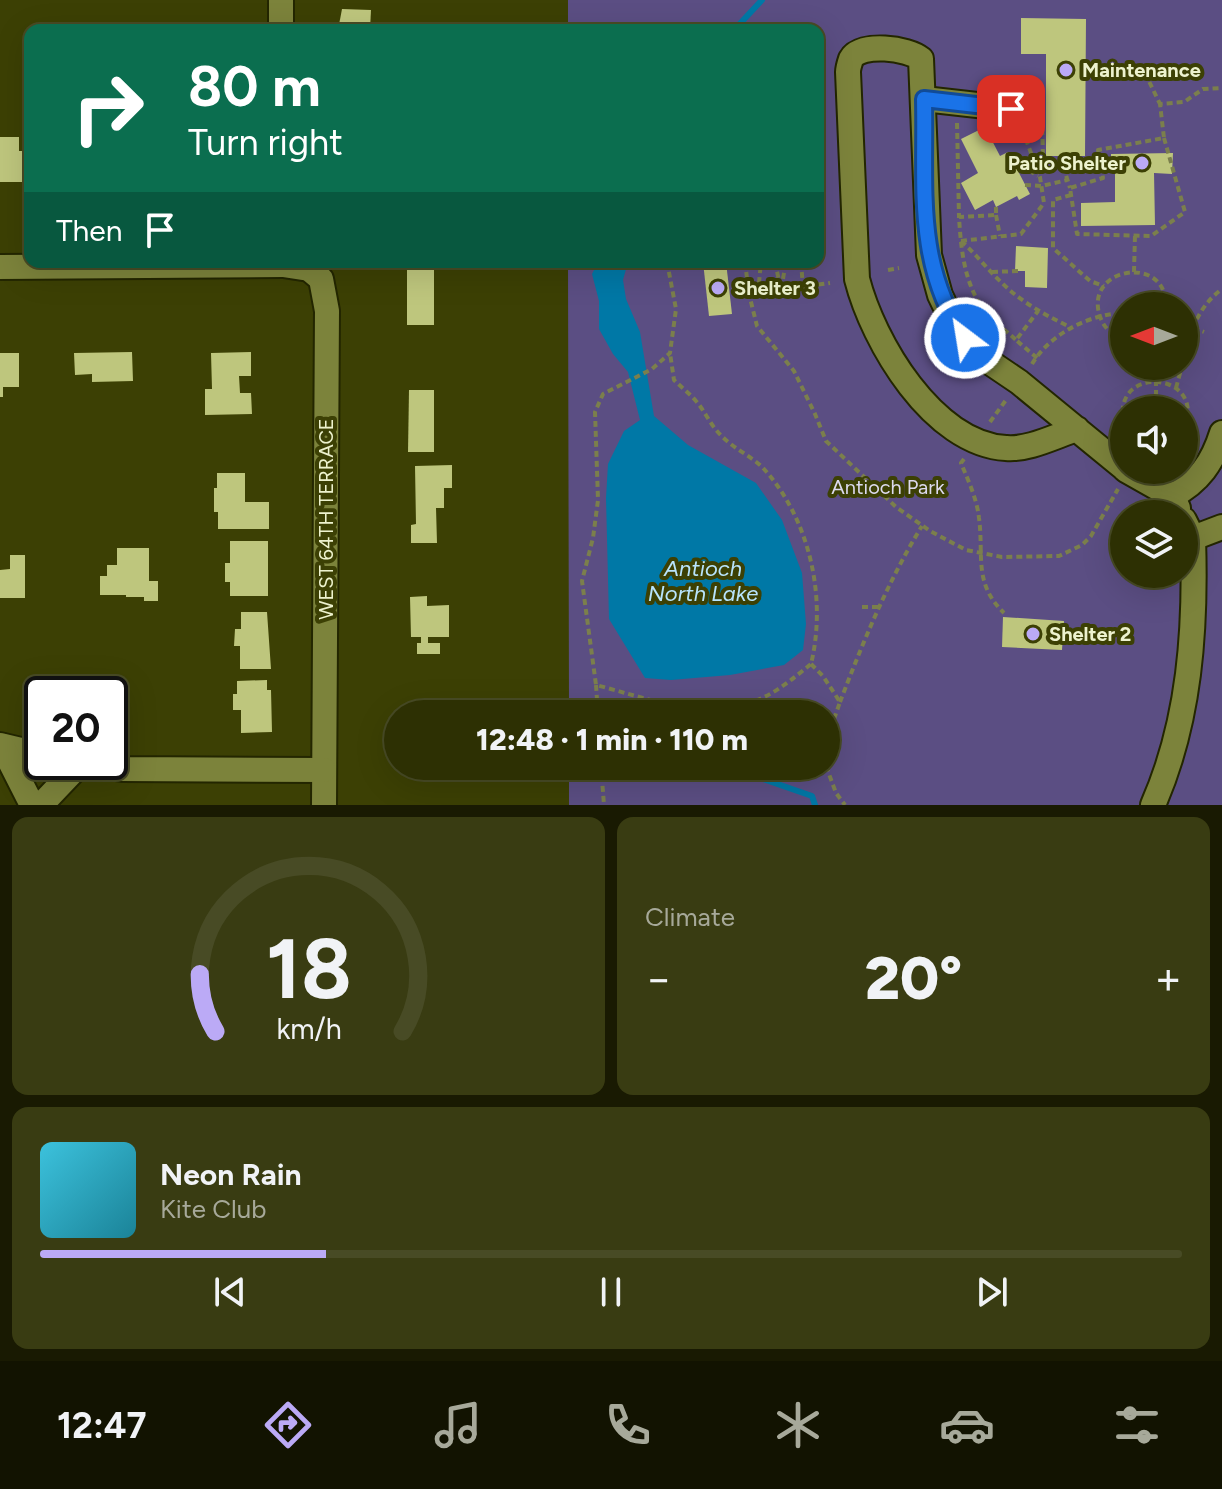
<!DOCTYPE html>
<html lang="en">
<head>
<meta charset="utf-8">
<style>
	:root { --surface:#2d3003; --page:#393c12; --text:#f1f3f6; --muted:#a7a99a; --line:#484b25; --accent:#bbaaf6 }
	body { margin:0; font-family:Figtree,sans-serif; background:var(--page); color:var(--text); height:100vh; display:flex; flex-direction:column; font-size:30px; white-space:nowrap }
	* { box-sizing:border-box; margin:0 }
	p { font-size:26px; color:var(--muted) }
	.icon { flex:none; width:44px; height:44px; fill:none; stroke:currentColor; stroke-width:2; stroke-linecap:round; stroke-linejoin:round }
	.map { position:relative; height:805px; overflow:hidden }
	.side { display:flex; flex-direction:column; gap:12px; padding:12px; background:#191a02; flex:1 }
	.side>* { flex:none }
	.hud { position:absolute; left:24px; top:24px; width:800px; height:244px; border-radius:16px; box-shadow:0 8px 32px #0002,0 0 0 2px var(--line); background:#0b6e4f; color:#fff; overflow:hidden }
	.needle { width:52px; rotate:270deg }
	.fabs { position:absolute; left:1110px; top:292px; display:grid; gap:16px }
	.fabs a { display:grid; place-items:center; width:88px; height:88px; border-radius:50%; background:var(--surface); box-shadow:0 8px 32px #0002,0 0 0 2px var(--line); font-size:40px }
	.speed { position:absolute; left:24px; top:676px; display:flex; gap:16px; font-size:40px; font-weight:700; text-align:center }
	.speed>* { display:grid; place-content:center; width:104px; height:104px; border-radius:50%; background:var(--surface); box-shadow:0 8px 32px #0002,0 0 0 2px var(--line); line-height:1 }
	.speed .limit { border:4px solid #111; border-radius:12px; background:#fff; color:#111 }
	.pin { position:absolute; display:grid; place-items:center; width:68px; height:68px; color:#fff; margin:-34px; border-radius:16px; box-shadow:0 4px 12px #0006 }
	.me { position:absolute; width:88px; margin:-44px; rotate:329deg; stroke-linejoin:round; filter:drop-shadow(0 0 6px #0008) }
	.turn { display:flex; align-items:center; gap:28px; height:168px; padding:0 32px; font-size:36px }
	.turn .icon { width:104px; height:104px; stroke-width:2.5 }
	.turn b { display:block; font-size:56px; line-height:68px }
	.then { display:flex; align-items:center; height:76px; padding:0 32px; background:#0003; gap:16px; font-size:30px }
	.big { font-size:60px; font-weight:800; line-height:1.1 }
	.side .widget { flex:1; display:flex; flex-direction:column; justify-content:center; gap:12px; min-width:0; padding:0 28px; border-radius:16px; background:var(--page) }
	.side .dial { align-items:center; gap:0 }
	.dial svg { height:208px; overflow:visible; fill:none; stroke:var(--line); stroke-width:7; stroke-linecap:round; text-anchor:middle }
	.dial text { fill:var(--text); stroke:none }
	.song { display:flex; align-items:center; gap:24px }
	.cover { width:96px; height:96px; border-radius:12px; background:linear-gradient(135deg,hsl(190 70% 55%),hsl(190 70% 35%)) }
	.played { height:8px; border-radius:4px; background:linear-gradient(90deg,var(--accent) 25%,var(--line) 25%) }
	.keys { display:flex; justify-content:space-around; direction:ltr }
	.heat { display:flex; justify-content:space-between; align-items:center; font-size:44px; direction:ltr }
	.side .tiles { flex:1; display:grid; gap:12px; grid-template-columns:1fr 1fr }
	.widget:last-child { grid-column:span 2 }
	.trip { position:absolute; left:384px; top:700px; width:456px; height:80px; border-radius:40px; background:var(--surface); box-shadow:0 8px 32px #0002,0 0 0 2px var(--line); font-weight:800; line-height:80px; text-align:center }
	.tabs { display:flex; height:128px; justify-content:space-around; align-items:center; background:#121301; color:var(--muted) }
	.tabs .icon { width:56px; height:56px }
	.tabs .current { color:var(--accent) }
	.tabs b { font-size:36px; color:var(--text) }
	.map>svg:first-child { display:block }
	.green { fill:#5b4e83; fill-rule:evenodd }
	.water { fill:#0078a6 }
	.lines { fill:none; stroke-linecap:round; stroke-linejoin:round }
	.stream { stroke:#0078a6; stroke-width:6 }
	.building { fill:#bec67d }
	.minor-casing { stroke:#232600; stroke-width:28 }
	.path { stroke:#7b7f4c; stroke-width:4; stroke-dasharray:6 4; stroke-linecap:butt }
	.minor { stroke:#7c833b; stroke-width:24 }
	.route-casing { stroke:#114b97; stroke-width:20 }
	.route { stroke:#1a73e8; stroke-width:14 }
	.poi-dot { fill:#bbaaf6; stroke:#3c4004; stroke-width:3 }
	.labels { text-anchor:middle; dominant-baseline:central; stroke-width:8; stroke-linejoin:round; paint-order:stroke }
	.poi-label { font-size:20px; font-weight:bold; fill:#edf2ce; stroke:#3c4004; text-anchor:start }
	.park-label { font-size:20px; fill:#dddaef; stroke:#3c4004 }
	.street-label { font-size:20px; fill:#edf2ce; stroke:#3c4004 }
	.water-label { font-size:22px; font-style:italic; fill:#b8e4fd; stroke:#3c4004 }
</style>
</head>
<body>
<div class="map">
<svg width="1222" height="805" viewBox="0 0 1222 805">
	<rect width="100%" height="100%" fill="#3c4004"/>
	<path class="green" d="M568,0H1222V805H569V766H826V714H569L568,262H818V30H568ZM1124,306H1184V366H1124ZM1124,410H1184V470H1124ZM1124,514H1184V574H1124Z"/>
	<polygon class="water" points="598,262 628,262 623,280 626,299 640,332 654,416 688,445 756,483 782,520 802,573 806,624 803,650 784,665 730,675 671,680 645,678 609,619 606,498 608,464 624,431 640,420 628,372 613,354 599,329 599,301 592,274"/>
	<g class="lines">
		<g class="stream">
			<polyline points="734,30 762,0"/>
			<polyline points="680,766 734,769 812,796 815,805"/>
		</g>
	</g>
	<g class="building">
		<polygon points="342,9 371,10 370,30 338,30"/>
		<polygon points="1021,18 1086,19 1085,156 1046,156 1046,54 1021,54"/>
		<polygon points="985,127 1000,156 1008,152 1030,194 1019,200 1017,196 996,207 993,200 975,210 961,183 978,173 961,139"/>
		<polygon points="0,137 19,137 19,151 30,151 30,182 0,182"/>
		<polygon points="1173,153 1172,174 1154,173 1155,225 1081,226 1081,203 1115,202 1115,172 1111,172 1111,154"/>
		<polygon points="1016,246 1048,248 1047,288 1025,287 1025,271 1015,271"/>
		<polygon points="703,262 726,262 732,314 709,316"/>
		<rect x="407" y="267" width="27" height="58"/>
		<polygon points="132,352 133,381 92,382 92,374 75,375 74,353"/>
		<polygon points="251,352 251,376 239,376 240,393 251,393 252,414 205,415 205,389 212,389 211,353"/>
		<polygon points="0,353 19,353 19,387 3,387 3,397 0,397"/>
		<polygon points="409,390 434,390 434,452 408,452"/>
		<polygon points="452,465 452,488 444,488 444,508 436,508 437,543 411,543 411,525 416,524 415,466"/>
		<polygon points="217,473 245,473 245,502 269,502 269,529 218,529 218,512 214,512 214,488 217,488"/>
		<polygon points="230,541 268,541 268,596 230,596 230,582 225,582 225,563 230,563"/>
		<polygon points="117,548 149,548 149,581 158,581 158,601 144,601 144,597 126,597 126,595 100,595 100,576 107,576 107,565 117,565"/>
		<polygon points="10,555 25,555 25,598 0,598 0,570 10,569"/>
		<polygon points="427,596 427,606 449,605 449,637 428,637 428,643 440,643 440,654 417,654 417,643 421,643 421,637 411,637 410,597"/>
		<polygon points="241,612 267,612 271,669 240,669 240,646 234,646 235,629 241,629"/>
		<polygon points="1003,617 1064,621 1062,650 1002,647"/>
		<polygon points="267,680 267,690 271,690 272,732 241,733 241,710 233,710 233,694 237,694 237,681"/>
	</g>
	<g class="lines">
		<g class="minor-casing">
			<g id="minor">
				<polyline points="281,0 281,30"/>
				<polyline points="924,99 1021,110"/>
				<polyline points="283,262 283,265 309,269 321,279 327,311 324,805"/>
				<polyline points="0,267 283,265"/>
				<path d="M1077,429C1055,436 1029,450 1006,448C933,444 873,342 857,279L848,72C848,69 850,62 851,59C861,42 908,48 921,59L929,255L940,295L951,318L965,338L985,359L1019,382L1124,468"/>
				<polyline points="1126,470 1172,496 1178,508"/>
				<path d="M1172,496C1199,482 1213,462 1222,433"/>
				<polyline points="1193,538 1222,527"/>
				<polyline points="0,745 42,755"/>
				<polyline points="2,746 32,805"/>
				<polyline points="71,762 122,769 324,770"/>
				<polyline points="41,805 80,764"/>
				<path d="M1153,805C1190,721 1196,629 1193,538L1184,520"/>
			</g>
		</g>
		<g class="path">
			<polyline points="1145,73 1160,104"/>
			<polyline points="1042,119 1043,158 1064,169 1070,188"/>
			<polyline points="957,123 959,217"/>
			<polyline points="1164,138 1185,212 1151,236 1077,234 1070,188 1103,178 1098,150 1164,138 1160,104 1184,102 1203,89 1222,88"/>
			<polyline points="1012,160 1038,176"/>
			<polyline points="1025,185 1042,186 1067,180"/>
			<polyline points="1071,195 1053,200 1053,248 1090,281 1104,286"/>
			<path d="M996,207V215L959,217C961,249 964,282 983,309C992,320 1005,330 1016,340"/>
			<polyline points="996,215 1000,236"/>
			<polyline points="961,241 1021,234 1044,203 1040,177 1022,129"/>
			<path d="M961,241C976,254 987,269 1001,282C1021,302 1045,315 1070,327"/>
			<path d="M667,262L676,309L670,353L652,369L603,394L595,412L598,500L593,538L582,581L596,685C650,699 697,719 754,701C774,695 795,677 811,664C827,598 810,520 764,469C752,456 731,448 717,431C709,422 704,410 696,401C689,393 681,387 674,380L670,353"/>
			<polyline points="745,262 749,294 757,326 794,371 815,414 826,441 896,507 930,531 966,550 1002,557 1059,556 1082,545 1091,536 1118,489"/>
			<polyline points="775,262 781,290 786,262"/>
			<polyline points="801,262 803,287"/>
			<polyline points="888,270 899,268"/>
			<polyline points="992,272 1018,271"/>
			<polyline points="1134,272 1135,235"/>
			<polyline points="758,293 761,262"/>
			<polyline points="749,294 830,283"/>
			<polyline points="1184,324 1204,332"/>
			<path d="M1124,338C1114,337 1105,329 1101,319C1080,268 1167,252 1166,306"/>
			<path d="M1184,357C1191,329 1199,306 1222,289"/>
			<polyline points="1037,358 1016,340 1038,311"/>
			<path d="M1032,364C1050,334 1089,314 1124,313"/>
			<polyline points="1144,366 1146,381"/>
			<polyline points="1156,380 1156,400"/>
			<polyline points="1176,388 1182,366"/>
			<path d="M1143,410C1149,397 1163,397 1169,410"/>
			<polyline points="990,422 1006,400"/>
			<path d="M1124,422C1111,364 1208,371 1184,429"/>
			<path d="M964,459L961,463C968,480 977,499 979,518C984,556 973,583 1004,613"/>
			<polyline points="862,607 880,607"/>
			<polyline points="811,664 823,676 840,702 827,739 826,759"/>
			<polyline points="596,685 598,714"/>
			<path d="M840,702C863,642 888,581 922,526"/>
			<polyline points="601,766 604,805"/>
			<polyline points="826,766 836,793 845,805"/>
		</g>
		<use href="#minor" class="minor"/>
	</g>
	<g class="lines">
		<g class="route-casing">
			<path id="route" d="M965,338C914,264 926,185 924,99L1011,109"/>
		</g>
		<use href="#route" class="route"/>
	</g>
	<g class="poi-dot">
		<circle cx="1066" cy="70" r="8"/>
		<circle cx="1142" cy="163" r="8"/>
		<circle cx="718" cy="288" r="8"/>
		<circle cx="1033" cy="634" r="8"/>
	</g>
	<g class="labels">
		<g class="poi-label">
			<text x="1082" y="70">Maintenance</text>
			<text x="1126" y="163" text-anchor="end">Patio Shelter</text>
			<text x="734" y="288">Shelter 3</text>
			<text x="1049" y="634">Shelter 2</text>
		</g>
		<g class="park-label">
			<text x="888" y="487">Antioch Park</text>
		</g>
		<g class="street-label">
			<text transform="translate(326 519) rotate(-90)">WEST 64TH TERRACE</text>
		</g>
		<g class="water-label">
			<text x="703" y="568">Antioch<tspan x="703" dy="25">North Lake</tspan></text>
		</g>
	</g>
</svg>
<div class="fabs">
<a><svg class="needle" viewBox="-14 -14 28 28"><path d="M0-13l5 13h-10z" fill="#e53935"/><path d="M0 13l5-13h-10z" fill="#a7a99a"/></svg></a>
<a><svg class="icon" aria-label="sound" viewBox="0 0 24 24"><path d="M4 9h4l5-4v14l-5-4H4zM17 9q2 3 0 6"/></svg></a>
<a><svg class="icon" aria-label="layers" viewBox="0 0 24 24"><path d="M12 4l9 5-9 5-9-5zM3 14l9 5 9-5"/></svg></a>
</div>
<div class="speed"><div class="limit">20</div></div>
<div class="pin" style="left:1011px;top:109px;background:#d93025"><svg class="icon" aria-label="arrive" viewBox="0 0 24 24"><path d="M6 21V4h12l-3 4 3 4H6"/></svg></div>
<svg class="me" style="left:965px;top:338px" viewBox="-20 -20 40 40"><circle r="17" fill="#1a73e8" stroke="#fff" stroke-width="3"/><path d="M0-11L8 9 0 5-8 9z" fill="#fff"/></svg>
<div class="trip">12:48 · 1 min · 110 m</div>
<div class="hud">
<div class="turn"><svg class="icon" aria-label="right" viewBox="0 0 24 24"><path d="M7 20v-9h11M14 6l5 5-5 5"/></svg><div><b>80 m</b>Turn right</div></div>
<div class="then">Then<svg class="icon" aria-label="arrive" viewBox="0 0 24 24"><path d="M6 21V4h12l-3 4 3 4H6"/></svg></div>
</div>
</div>
<section class="side">
<div class="tiles">
<div class="widget dial"><svg viewBox="0 0 100 80">
<path d="M14 69A42 42 0 1 1 86 69"/>
<path d="M14 69A42 42 0 0 1 8 47" stroke="#bbaaf6"/>
<text x="50" y="56" font-size="32" font-weight="700">18</text>
<text x="50" y="72" font-size="11">km/h</text>
</svg></div>
<div class="widget"><p>Climate</p>
<div class="heat"><a>−</a><b class="big">20°</b><a>+</a></div>
</div>
<div class="widget">
<div class="song"><i class="cover"></i><div><b>Neon Rain</b><p>Kite Club</p></div></div>
<div class="played"></div>
<div class="keys"><svg class="icon" aria-label="previous" viewBox="0 0 24 24"><path d="M18 5L8 12l10 7zM5 5v14"/></svg><svg class="icon" aria-label="pause" viewBox="0 0 24 24"><path d="M8 5v14M16 5v14"/></svg><svg class="icon" aria-label="next" viewBox="0 0 24 24"><path d="M6 5l10 7-10 7zM19 5v14"/></svg></div>
</div>
</div>
</section>
<nav class="tabs">
<b>12:47</b>
<svg class="icon current" aria-label="directions" viewBox="0 0 24 24"><path d="M12 3l9 9-9 9-9-9zM9 14v-3h6M13 9l2 2-2 2"/></svg>
<svg class="icon" aria-label="music" viewBox="0 0 24 24"><path d="M9 18V5l10-2v13"/><circle cx="6" cy="18" r="3"/><circle cx="16" cy="16" r="3"/></svg>
<svg class="icon" aria-label="phone" viewBox="0 0 24 24"><path d="M5 4h4l2 5-3 2q2 4 5 5l2-3 5 2v4C11 20 4 13 5 4z"/></svg>
<svg class="icon" aria-label="climate" viewBox="0 0 24 24"><path d="M12 3v18M4 7l16 10M4 17L20 7"/></svg>
<svg class="icon" aria-label="car" viewBox="0 0 24 24"><path d="M5 17H2v-5l4-1 3-4h7l3 4 3 1v5h-3M9 17h6M6 11h13"/><circle cx="7" cy="17" r="2"/><circle cx="17" cy="17" r="2"/></svg>
<svg class="icon" aria-label="filters" viewBox="0 0 24 24"><path d="M4 7h16M4 17h16"/><circle cx="9" cy="7" r="2"/><circle cx="15" cy="17" r="2"/></svg>
</nav>
</body>
</html>
